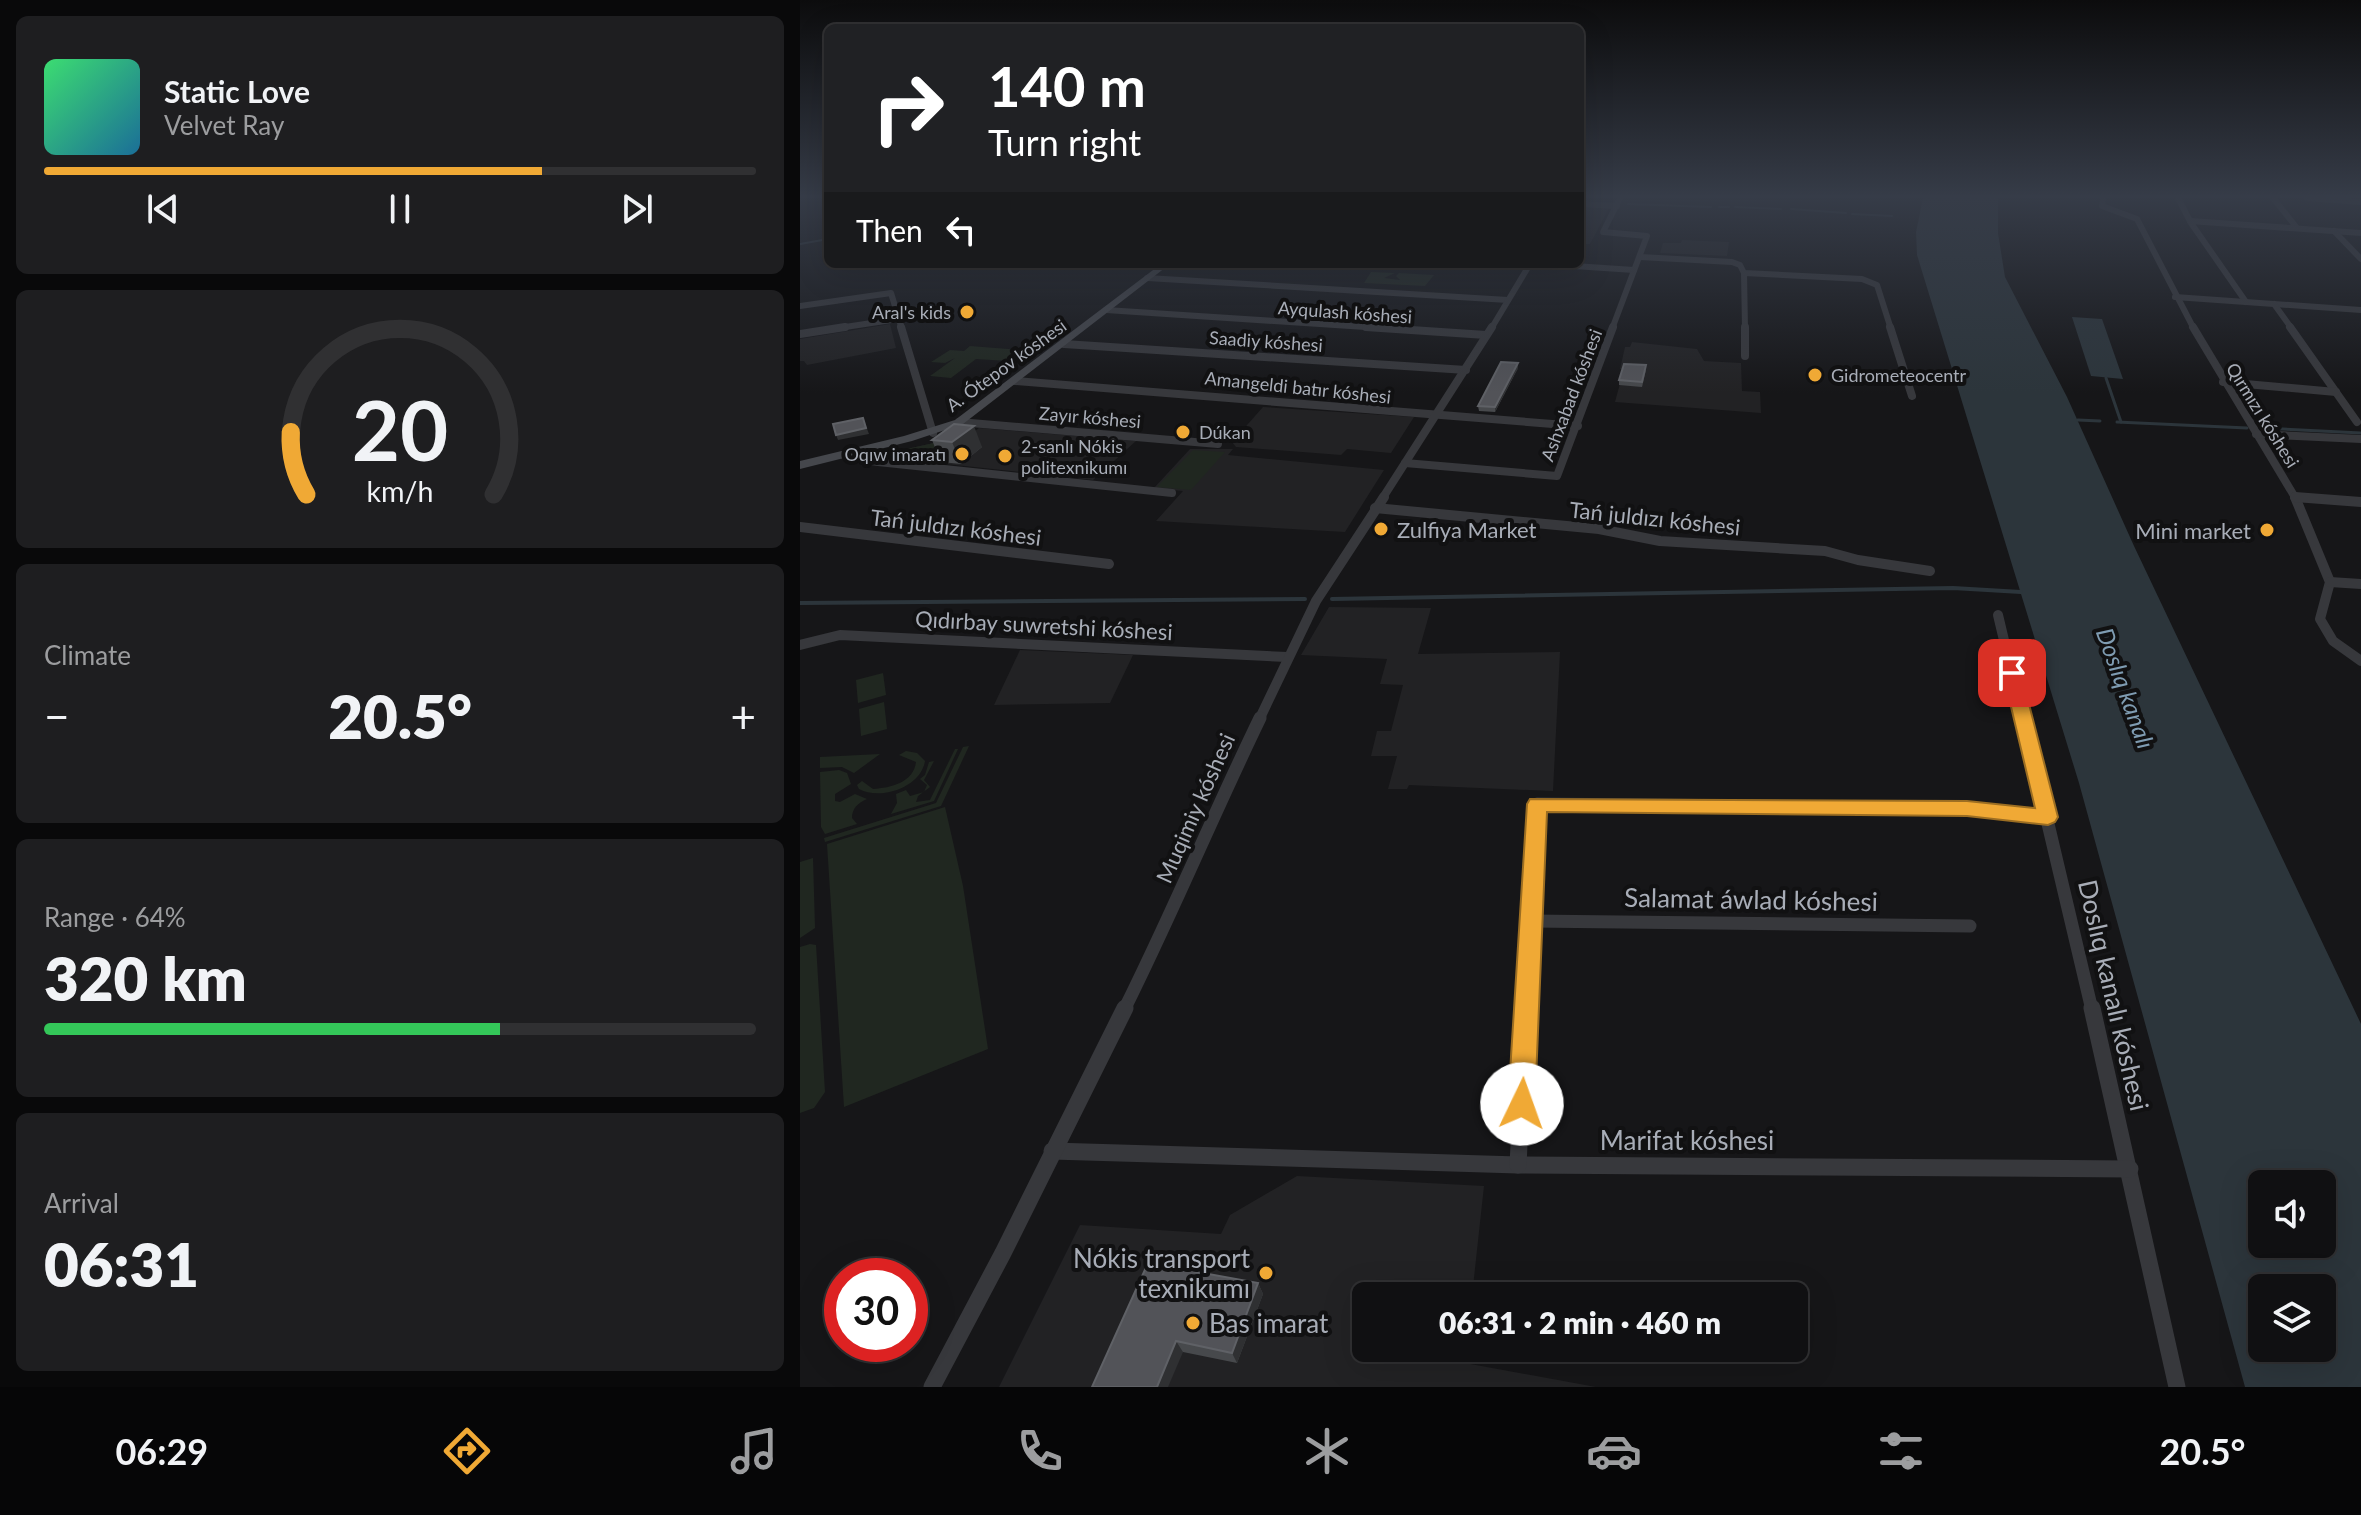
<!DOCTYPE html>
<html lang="en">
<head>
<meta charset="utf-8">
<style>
	:root { --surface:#101012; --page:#1e1e20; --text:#f1f3f6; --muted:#9c9d9f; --line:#303032; --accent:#f0a935 }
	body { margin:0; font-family:Lato,sans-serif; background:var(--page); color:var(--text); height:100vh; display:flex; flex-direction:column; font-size:30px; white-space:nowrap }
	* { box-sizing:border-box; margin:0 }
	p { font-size:26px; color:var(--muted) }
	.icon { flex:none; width:44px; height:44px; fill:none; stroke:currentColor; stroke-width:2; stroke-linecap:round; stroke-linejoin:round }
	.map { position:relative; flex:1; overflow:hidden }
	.details { display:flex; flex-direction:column; gap:16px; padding:16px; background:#09090a; width:800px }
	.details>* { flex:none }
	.guide { position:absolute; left:24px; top:24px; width:760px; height:244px; border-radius:12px; box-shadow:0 8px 32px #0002,0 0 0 2px var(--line); background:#202124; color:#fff; overflow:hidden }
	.buttons { position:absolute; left:1448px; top:1170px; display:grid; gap:16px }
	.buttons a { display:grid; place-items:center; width:88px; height:88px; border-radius:12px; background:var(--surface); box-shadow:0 8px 32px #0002,0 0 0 2px var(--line); font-size:40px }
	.speed { position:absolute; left:24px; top:1258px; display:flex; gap:16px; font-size:40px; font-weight:700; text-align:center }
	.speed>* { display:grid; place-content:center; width:104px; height:104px; border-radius:50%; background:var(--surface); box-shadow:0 8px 32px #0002,0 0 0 2px var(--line); line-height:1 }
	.speed .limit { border:12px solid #d22; background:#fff; color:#111 }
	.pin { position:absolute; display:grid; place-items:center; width:68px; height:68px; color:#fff; margin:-34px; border-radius:16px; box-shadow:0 4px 12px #0006 }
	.me { position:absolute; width:88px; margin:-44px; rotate:3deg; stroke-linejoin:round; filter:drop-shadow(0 0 6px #0008) }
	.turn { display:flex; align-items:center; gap:28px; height:168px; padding:0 32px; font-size:36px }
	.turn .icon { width:104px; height:104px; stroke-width:2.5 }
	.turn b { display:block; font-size:56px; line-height:68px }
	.then { display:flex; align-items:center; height:76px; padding:0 32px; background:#0003; gap:16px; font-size:30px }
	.big { font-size:60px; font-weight:800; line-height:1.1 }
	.details .tile { flex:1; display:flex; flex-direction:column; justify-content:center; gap:12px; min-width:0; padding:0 28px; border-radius:12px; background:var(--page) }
	.details .dial { align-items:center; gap:0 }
	.dial svg { height:208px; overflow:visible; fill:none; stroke:var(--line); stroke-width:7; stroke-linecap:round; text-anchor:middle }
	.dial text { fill:var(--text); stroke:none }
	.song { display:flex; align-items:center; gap:24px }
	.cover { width:96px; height:96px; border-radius:12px; background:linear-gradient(135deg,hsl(140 70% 55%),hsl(200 70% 35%)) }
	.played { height:8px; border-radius:4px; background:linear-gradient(90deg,var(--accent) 70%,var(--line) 70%) }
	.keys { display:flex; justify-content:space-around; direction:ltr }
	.heat { display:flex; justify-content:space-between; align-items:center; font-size:44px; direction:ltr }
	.charge { height:12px; border-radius:6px; background:linear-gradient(90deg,#34c759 64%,var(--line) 0) }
	.trip { position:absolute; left:552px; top:1282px; width:456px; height:80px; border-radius:12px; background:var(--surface); box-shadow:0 8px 32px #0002,0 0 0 2px var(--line); font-weight:800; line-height:80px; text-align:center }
	.tabs { display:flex; height:128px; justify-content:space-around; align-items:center; background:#060607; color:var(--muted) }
	.tabs .icon { width:56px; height:56px }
	.tabs .selected { color:var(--accent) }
	.tabs b { font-size:36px; color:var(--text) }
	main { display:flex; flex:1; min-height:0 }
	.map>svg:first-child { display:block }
	.built { fill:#222224 }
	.green { fill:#202720 }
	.water { fill:#2c353b; fill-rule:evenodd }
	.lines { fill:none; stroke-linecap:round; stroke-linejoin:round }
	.stream-far2 { stroke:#2c353b; stroke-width:2 }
	.stream-far1 { stroke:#2c353b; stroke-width:3 }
	.stream { stroke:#2c353b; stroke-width:4 }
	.street-far4 { stroke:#37383c; stroke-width:6 }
	.street-far3 { stroke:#37383c; stroke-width:8 }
	.street-far2 { stroke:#37383c; stroke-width:10 }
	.street-far1 { stroke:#37383c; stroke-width:13 }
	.street { stroke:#37383c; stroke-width:17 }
	.secondary { fill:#45474c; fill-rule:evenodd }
	.wall { fill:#47494c }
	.shaded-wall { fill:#2f3032 }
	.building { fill:#525358; stroke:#5f6166; stroke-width:2 }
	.route { fill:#f0a935; stroke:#9c6e22; stroke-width:2 }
	.poi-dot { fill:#f0a935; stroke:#111112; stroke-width:3 }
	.labels { text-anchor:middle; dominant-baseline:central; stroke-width:8; stroke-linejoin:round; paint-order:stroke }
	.far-poi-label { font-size:18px; fill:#a8adb7; stroke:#111112; text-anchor:start }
	.far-street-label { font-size:18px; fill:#a8adb7; stroke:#111112 }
	.street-label { font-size:22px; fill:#a8adb7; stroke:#111112 }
	.poi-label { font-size:22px; fill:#a8adb7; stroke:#111112; text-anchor:start }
	.water-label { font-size:24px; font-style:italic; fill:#7f9cb2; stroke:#111112 }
	.near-street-label { font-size:26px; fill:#a8adb7; stroke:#111112 }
	.near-poi-label { font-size:26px; fill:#a8adb7; stroke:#111112; text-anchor:end }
</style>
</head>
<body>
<main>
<section class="details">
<div class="tile">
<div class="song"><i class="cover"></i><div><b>Static Love</b><p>Velvet Ray</p></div></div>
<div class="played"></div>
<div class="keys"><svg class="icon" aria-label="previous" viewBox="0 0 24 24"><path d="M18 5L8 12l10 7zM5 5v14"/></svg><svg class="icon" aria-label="pause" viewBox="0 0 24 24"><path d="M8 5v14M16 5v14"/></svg><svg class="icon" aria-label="next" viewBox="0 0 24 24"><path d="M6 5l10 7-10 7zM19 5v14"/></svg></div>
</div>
<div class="tile dial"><svg viewBox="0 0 100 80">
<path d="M14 69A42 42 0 1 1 86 69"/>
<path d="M14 69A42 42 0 0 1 8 45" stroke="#f0a935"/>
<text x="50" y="56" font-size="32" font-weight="700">20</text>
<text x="50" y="72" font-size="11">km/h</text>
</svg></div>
<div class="tile"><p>Climate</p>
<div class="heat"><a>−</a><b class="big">20.5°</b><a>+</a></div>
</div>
<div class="tile"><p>Range · 64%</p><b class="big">320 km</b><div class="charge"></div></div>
<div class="tile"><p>Arrival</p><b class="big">06:31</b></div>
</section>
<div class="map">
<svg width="1561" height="1387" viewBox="0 0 1561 1387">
	<rect width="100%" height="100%" fill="#161618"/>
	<g class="built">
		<polygon points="780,207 809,208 790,244 780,244"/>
		<polygon points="882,240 929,242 927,256 860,253 863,243 881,243"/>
		<polygon points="90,324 96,348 7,365 4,361 0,361 0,339"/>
		<polygon points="832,342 897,349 904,361 941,363 942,391 960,392 961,413 815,402 824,369 820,369 825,347 830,347"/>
		<polygon points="463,407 614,417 591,453 547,449 541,455 436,447 432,442"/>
		<polygon points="179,428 336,441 293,480 91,458 93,452 170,435"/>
		<polygon points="390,449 433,449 428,455 584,470 545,532 356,521 383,491 354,488"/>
		<polygon points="529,607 631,608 618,654 760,652 753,791 609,785 607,789 588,789 597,756 571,756 577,731 591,731 603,685 580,684 587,659 501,655"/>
		<polygon points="220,650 333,655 310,703 194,705"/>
		<polygon points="497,1176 684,1186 672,1296 566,1296 566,1348 666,1348 665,1363 796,1387 199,1387 280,1225 421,1234 430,1215"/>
	</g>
	<g class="green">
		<polygon points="571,272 595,273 584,278 600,280 596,276 599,273 634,275 625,286 564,283"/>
		<polygon points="170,346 222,350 207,361 176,359 151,378 130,376 155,358 145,363 131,362 150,350 164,351"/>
		<polygon points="170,435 136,464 91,458 93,452"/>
		<polygon points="393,450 425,452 391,490 357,487"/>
		<polygon points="83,673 86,695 58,703 56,680"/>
		<polygon points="84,702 87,729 61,736 59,709"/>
		<polygon points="169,746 141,806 25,842 24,838 136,803 163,747"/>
		<polygon points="155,749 158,749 134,801 91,814 97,803 96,794 106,790 110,796 124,792 127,785 120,779 125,775 129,762 134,761 124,780 130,787 118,796 116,802 130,800"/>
		<path d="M106,751L117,753L125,761C121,787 81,801 59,789L57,785L62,781L73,789C91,788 114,782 116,762L99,755Z"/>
		<polygon points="80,754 54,773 42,767 20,768 20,757"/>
		<path d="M39,770L47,773L51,784L35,794V801L40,802L55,794L67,799C58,803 52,808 52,818L57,824L25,834L21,827L20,772Z"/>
		<polygon points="145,807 163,886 188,1049 44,1107 27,844"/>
		<polygon points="13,858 15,928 0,938 0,862"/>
		<polygon points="10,944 16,945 25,1092 14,1108 0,1113 0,947"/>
	</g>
	<g class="water">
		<path d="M1123,198H1198V233L1205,277L1267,397L1334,546L1561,1024V1387H1445L1279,783L1117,255L1116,232ZM1462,1184H1522V1244H1462ZM1462,1288H1522V1348H1462Z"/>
		<polygon points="1272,317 1302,319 1323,379 1291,376"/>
	</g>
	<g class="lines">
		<g class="stream-far2">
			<polyline points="828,204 911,207"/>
			<polyline points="919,207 929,207"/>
			<polyline points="935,207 981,209"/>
			<polyline points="991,209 1046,213"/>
			<polyline points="1052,214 1092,216"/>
			<polyline points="0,244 28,239"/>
		</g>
		<g class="stream-far1">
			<polyline points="1306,378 1321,422"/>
			<polyline points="1278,420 1300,421"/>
			<polyline points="1317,422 1447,428"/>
			<polyline points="1462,428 1561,433"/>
		</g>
		<g class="stream">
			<polyline points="532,599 1153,588 1221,592"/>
			<polyline points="0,603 505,599"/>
		</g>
		<g class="street-far4">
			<polyline points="1303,198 1302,206 1337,219 1394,329"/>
			<polyline points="1378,198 1391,223 1446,302"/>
			<polyline points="1473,198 1497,228"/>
			<polyline points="1507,198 1561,202"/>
			<polyline points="780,204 817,206"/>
			<polyline points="1390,221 1561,233"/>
			<polyline points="1534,231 1561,259"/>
			<polyline points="840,257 932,262 940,265 944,273 1062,279 1077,285 1091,329"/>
			<polyline points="744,264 834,270"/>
			<polyline points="944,273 945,329"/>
			<polyline points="347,278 708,300"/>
			<polyline points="1375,297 1561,310"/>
			<polyline points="1474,304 1492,329"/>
			<polyline points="0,306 91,293 102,329"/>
			<polyline points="306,310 596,329"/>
			<polyline points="32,329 98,319"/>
			<polyline points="691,329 730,264"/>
			<polyline points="812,329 847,236 803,232 820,198"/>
		</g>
		<g class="street-far3">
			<polyline points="101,327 133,433"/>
			<polyline points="566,327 686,335"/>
			<polyline points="945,327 945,356"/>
			<polyline points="1090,327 1112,396"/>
			<polyline points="1393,327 1496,499"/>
			<polyline points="1490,327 1557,422"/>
			<polyline points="0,334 45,327"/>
			<polyline points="264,344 666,370"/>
			<polyline points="215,381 778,426"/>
			<polyline points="1423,382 1536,392"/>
			<polyline points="159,422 418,444"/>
			<polyline points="1456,434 1561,439"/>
			<polyline points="56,452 58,459 78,462 372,493"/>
			<polyline points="605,463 757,476 813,327"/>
			<polyline points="1495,497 1517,499"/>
			<polyline points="582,499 692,327"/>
		</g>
		<g class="street-far2">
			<polyline points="1495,497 1530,582 1520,619 1533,641 1561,661"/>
			<polyline points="1495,497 1561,502"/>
			<polyline points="575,508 799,529 860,541 1025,551 1058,560 1130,571"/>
			<polyline points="0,527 309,564"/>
			<polyline points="1530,582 1561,584"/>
			<polyline points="1198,615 1223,720"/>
			<polyline points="0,645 40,635 487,657"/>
			<polyline points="459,720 516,601 584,497"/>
		</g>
		<g class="street-far1">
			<polyline points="1223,718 1292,1010"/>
			<polyline points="731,921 1170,926"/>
			<path d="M324,1010C372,914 413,815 460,718"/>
			<polyline points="726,1010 737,804 1167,808 1248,817"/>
		</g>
		<g class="street">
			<polyline points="1292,1008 1377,1387"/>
			<polyline points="252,1151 718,1165 1330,1169"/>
			<polyline points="718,1165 726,1008"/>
			<polyline points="132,1387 203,1253 325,1008"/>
		</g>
		<polygon class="secondary" points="361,264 370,264 163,424 112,441 0,469 0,461 104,436 155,420"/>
	</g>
	<g class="wall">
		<polygon points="718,368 695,412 679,411 678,406"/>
		<polygon points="846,370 842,387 819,385 819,380"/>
		<polygon points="154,424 182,447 161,464 141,462 132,440"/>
		<polygon points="458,1283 463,1294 437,1363 383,1352 292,1387"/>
	</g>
	<g class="shaded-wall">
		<polygon points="718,363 718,368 695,412 695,407"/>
		<polygon points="63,418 69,434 38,440 36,435"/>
		<polygon points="174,426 182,447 161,464 152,442"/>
		<polygon points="458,1283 463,1294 437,1363 432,1353"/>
		<polygon points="376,1341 383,1352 368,1387 357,1387"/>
	</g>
	<g class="building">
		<polygon points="701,362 718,363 695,407 678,406"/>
		<polygon points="824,364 846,365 842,382 819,380"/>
		<polygon points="63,418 66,428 36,435 33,424"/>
		<polygon points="154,424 174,426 152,442 132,440"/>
		<polygon points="348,1263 458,1283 432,1353 376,1341 357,1387 292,1387"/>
	</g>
	<linearGradient id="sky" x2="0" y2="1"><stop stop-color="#0c0c0d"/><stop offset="0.5" stop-color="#363c48"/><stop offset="1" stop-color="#363c48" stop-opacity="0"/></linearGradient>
	<rect width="1561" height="393" fill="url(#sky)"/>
	<polygon class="route" points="1212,667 1221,673 1258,817 1255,822 1248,825 1167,816 747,812 735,1104 731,1113 722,1116 712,1113 708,1104 727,804 730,799 1167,801 1235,808 1203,673"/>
	<g class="poi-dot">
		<circle cx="167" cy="312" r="8"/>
		<circle cx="1015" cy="375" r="8"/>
		<circle cx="383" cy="432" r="8"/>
		<circle cx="162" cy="454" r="8"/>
		<circle cx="205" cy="456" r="8"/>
		<circle cx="581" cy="529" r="8"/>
		<circle cx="1467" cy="530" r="8"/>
		<circle cx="466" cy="1273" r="8"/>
		<circle cx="393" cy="1323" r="8"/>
	</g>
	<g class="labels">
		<g class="far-poi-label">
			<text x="151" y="312" text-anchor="end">Aral's kids</text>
			<text x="1031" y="375">Gidrometeocentr</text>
			<text x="399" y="432">Dúkan</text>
			<text x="221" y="446">2-sanlı Nókis<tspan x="221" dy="21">politexnikumı</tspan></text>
			<text x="146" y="454" text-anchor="end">Oqıw imaratı</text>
		</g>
		<g class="far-street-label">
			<text transform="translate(545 312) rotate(4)">Ayqulash kóshesi</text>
			<text transform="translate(466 341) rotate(4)">Saadiy kóshesi</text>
			<text transform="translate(206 365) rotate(-36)">A. Ótepov kóshesi</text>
			<text transform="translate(498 387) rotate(6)">Amangeldi batır kóshesi</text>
			<text transform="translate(771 395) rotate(-69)">Ashxabad kóshesi</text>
			<text transform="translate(1463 415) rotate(58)">Qırmızı kóshesi</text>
			<text transform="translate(290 417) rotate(5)">Zayır kóshesi</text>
		</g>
		<g class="street-label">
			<text transform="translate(855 518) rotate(6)">Tań juldızı kóshesi</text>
			<text transform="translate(156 527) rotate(7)">Tań juldızı kóshesi</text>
			<text transform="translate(244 625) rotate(3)">Qıdırbay suwretshi kóshesi</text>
			<text transform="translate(395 808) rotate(-66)">Muqimiy kóshesi</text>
		</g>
		<g class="poi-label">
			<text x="597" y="529">Zulfiya Market</text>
			<text x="1451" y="530" text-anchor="end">Mini market</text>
		</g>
		<g class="water-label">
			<text transform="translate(1326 688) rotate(70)">Doslıq kanalı</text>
		</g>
		<g class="near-street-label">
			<text transform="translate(951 899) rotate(1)">Salamat áwlad kóshesi</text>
			<text transform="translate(1314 995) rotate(77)">Doslıq kanalı kóshesi</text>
			<text x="887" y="1140">Marifat kóshesi</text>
		</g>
		<g class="near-poi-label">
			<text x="450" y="1258">Nókis transport<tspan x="450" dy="30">texnikumı</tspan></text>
			<text x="409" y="1323" text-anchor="start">Bas imarat</text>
		</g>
	</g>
</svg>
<div class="buttons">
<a><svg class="icon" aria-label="sound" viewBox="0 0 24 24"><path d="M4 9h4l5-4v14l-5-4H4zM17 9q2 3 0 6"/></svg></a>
<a><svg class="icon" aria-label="layers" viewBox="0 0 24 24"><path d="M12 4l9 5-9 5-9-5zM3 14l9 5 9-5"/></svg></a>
</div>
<div class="speed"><div class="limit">30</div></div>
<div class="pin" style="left:1212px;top:673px;background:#d93025"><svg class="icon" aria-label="arrive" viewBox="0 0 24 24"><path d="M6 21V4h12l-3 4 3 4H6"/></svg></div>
<svg class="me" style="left:722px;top:1104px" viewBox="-20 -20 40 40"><circle r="19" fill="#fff"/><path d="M0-13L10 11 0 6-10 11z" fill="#f0a935"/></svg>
<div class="trip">06:31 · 2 min · 460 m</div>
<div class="guide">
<div class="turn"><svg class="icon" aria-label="right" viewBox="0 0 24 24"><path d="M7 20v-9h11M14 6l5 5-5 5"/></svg><div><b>140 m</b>Turn right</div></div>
<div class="then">Then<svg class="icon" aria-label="left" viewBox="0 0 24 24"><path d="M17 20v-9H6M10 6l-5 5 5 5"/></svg></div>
</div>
</div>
</main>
<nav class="tabs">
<b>06:29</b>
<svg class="icon selected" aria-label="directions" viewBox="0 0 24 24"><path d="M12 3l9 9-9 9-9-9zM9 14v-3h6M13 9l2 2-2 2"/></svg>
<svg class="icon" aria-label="music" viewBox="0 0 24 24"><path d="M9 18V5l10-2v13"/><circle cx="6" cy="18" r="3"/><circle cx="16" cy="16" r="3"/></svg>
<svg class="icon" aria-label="phone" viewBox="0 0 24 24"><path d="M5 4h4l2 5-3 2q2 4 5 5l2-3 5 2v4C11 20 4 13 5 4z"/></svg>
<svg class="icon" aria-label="climate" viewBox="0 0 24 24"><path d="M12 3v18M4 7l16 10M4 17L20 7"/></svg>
<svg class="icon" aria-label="car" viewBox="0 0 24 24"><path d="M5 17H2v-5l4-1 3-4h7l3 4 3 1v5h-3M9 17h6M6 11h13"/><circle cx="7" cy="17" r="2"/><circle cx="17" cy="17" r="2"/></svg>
<svg class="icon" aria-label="filters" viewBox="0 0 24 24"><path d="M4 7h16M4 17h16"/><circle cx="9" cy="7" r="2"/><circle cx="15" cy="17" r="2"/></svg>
<b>20.5°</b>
</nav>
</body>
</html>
